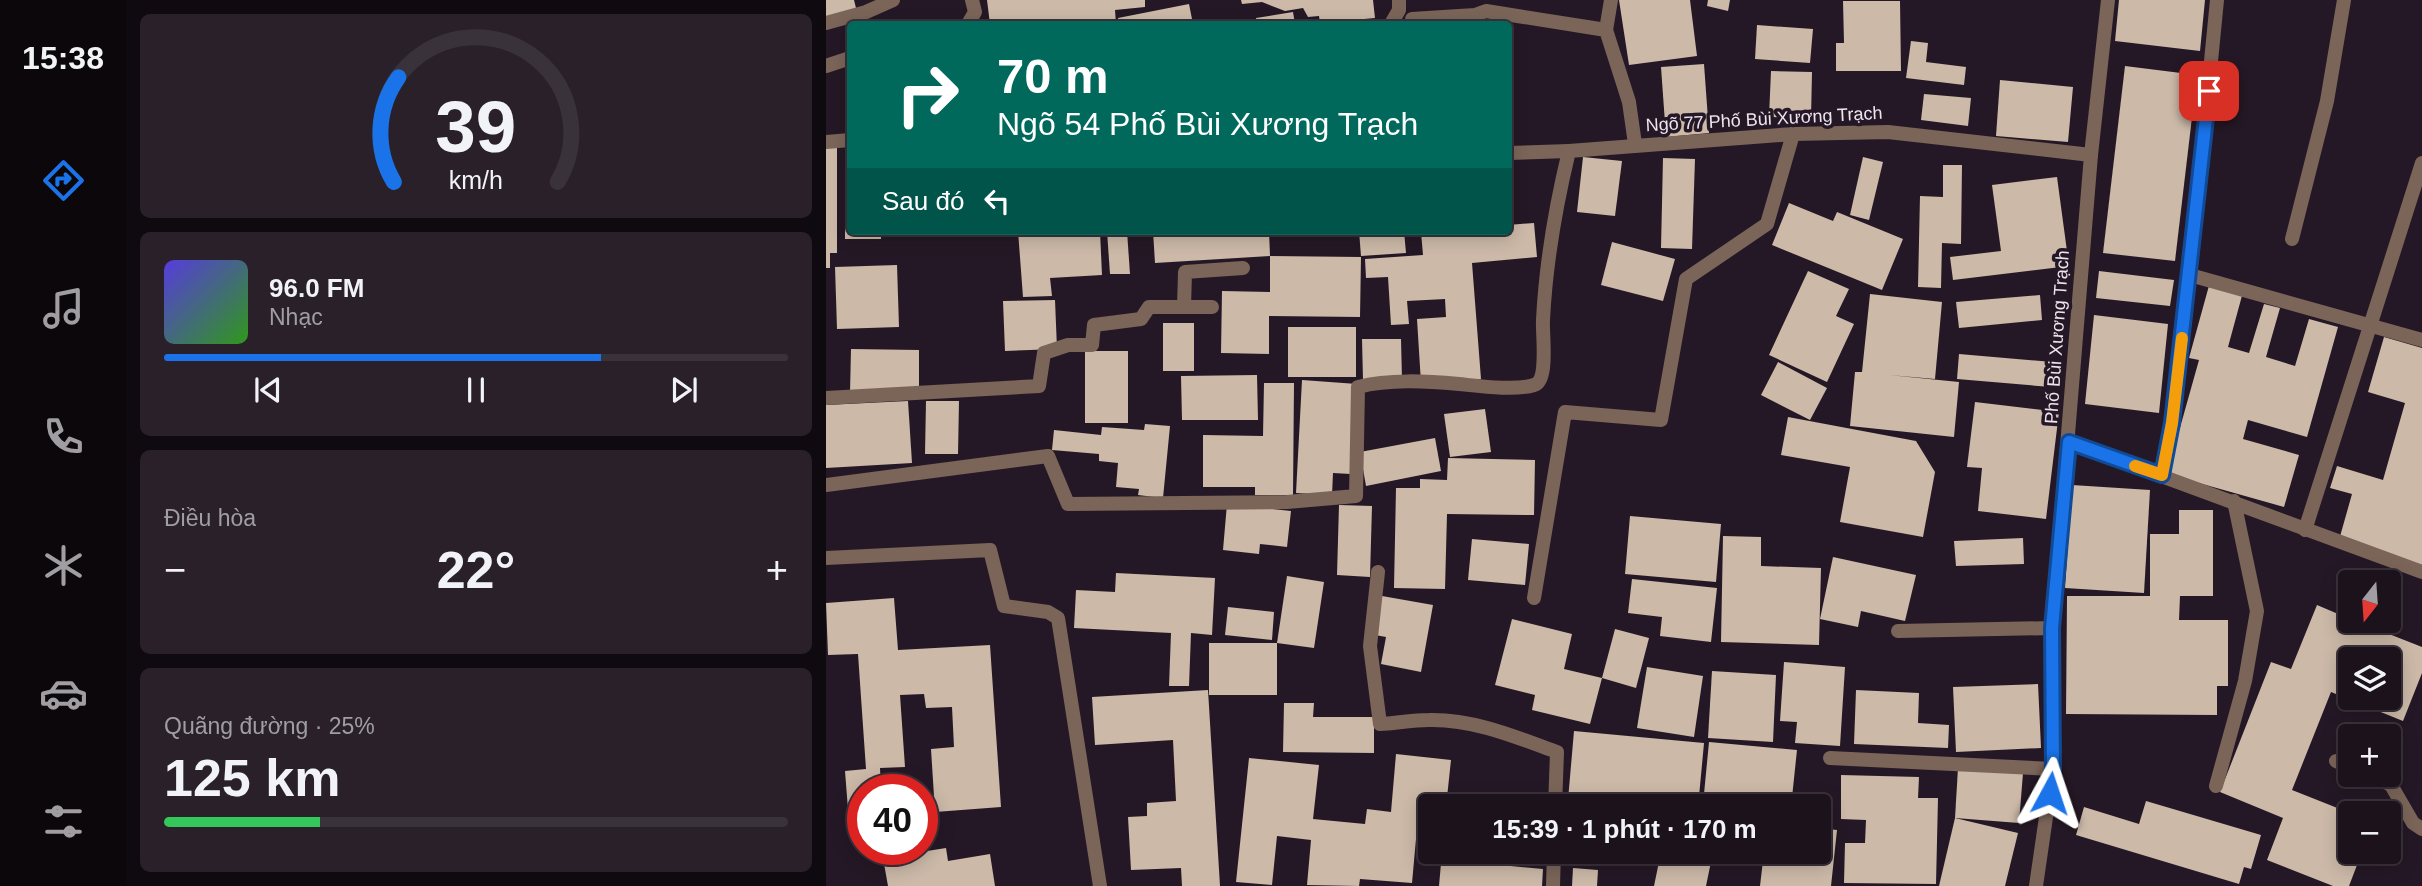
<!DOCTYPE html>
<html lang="vi">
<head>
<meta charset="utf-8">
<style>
	:root { --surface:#1c121c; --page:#292029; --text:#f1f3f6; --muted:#a09ea3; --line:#3a323b; --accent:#1a73e8 }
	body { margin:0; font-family:Arial,sans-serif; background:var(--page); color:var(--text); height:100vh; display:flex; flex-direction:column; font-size:26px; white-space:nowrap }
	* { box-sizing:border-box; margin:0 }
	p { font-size:23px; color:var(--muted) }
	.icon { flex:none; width:38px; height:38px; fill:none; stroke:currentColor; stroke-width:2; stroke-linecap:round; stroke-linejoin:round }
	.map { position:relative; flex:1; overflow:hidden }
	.side { display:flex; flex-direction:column; gap:14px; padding:14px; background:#0f0a0f; width:700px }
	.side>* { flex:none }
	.hud { position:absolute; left:21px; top:21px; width:665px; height:214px; border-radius:7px; box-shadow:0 4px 18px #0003,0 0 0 2px var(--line); background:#00695c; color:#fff; overflow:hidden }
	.needle { width:46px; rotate:197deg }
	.fabs { position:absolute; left:1512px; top:570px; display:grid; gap:14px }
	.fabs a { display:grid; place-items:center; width:63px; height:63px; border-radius:7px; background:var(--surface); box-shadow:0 4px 18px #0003,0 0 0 2px var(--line); font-size:35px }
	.speed { position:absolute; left:21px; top:774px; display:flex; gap:14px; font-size:35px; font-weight:700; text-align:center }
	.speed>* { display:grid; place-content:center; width:91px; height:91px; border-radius:50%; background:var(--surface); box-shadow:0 4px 18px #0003,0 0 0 2px var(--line); line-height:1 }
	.speed .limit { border:10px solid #d22; background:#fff; color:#111 }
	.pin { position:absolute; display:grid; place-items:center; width:60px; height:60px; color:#fff; margin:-30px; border-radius:14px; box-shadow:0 4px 10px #0006 }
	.me { position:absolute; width:77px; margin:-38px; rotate:5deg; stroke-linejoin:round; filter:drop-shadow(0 0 5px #0008) }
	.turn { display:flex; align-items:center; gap:24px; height:147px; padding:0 35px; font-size:32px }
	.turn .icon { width:91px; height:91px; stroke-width:2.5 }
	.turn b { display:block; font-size:49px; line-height:60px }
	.then { display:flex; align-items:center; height:66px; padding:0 35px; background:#0003; gap:14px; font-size:26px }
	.big { font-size:52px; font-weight:700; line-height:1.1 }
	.side .tile { flex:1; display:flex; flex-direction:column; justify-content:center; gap:10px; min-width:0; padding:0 24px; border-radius:10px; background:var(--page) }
	.side .dial { align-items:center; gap:0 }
	.dial svg { height:182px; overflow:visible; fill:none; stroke:var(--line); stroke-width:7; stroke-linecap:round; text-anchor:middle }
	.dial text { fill:var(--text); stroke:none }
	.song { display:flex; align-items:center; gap:21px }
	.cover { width:84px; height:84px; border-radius:10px; background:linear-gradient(135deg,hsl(250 70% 55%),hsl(110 70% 35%)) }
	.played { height:7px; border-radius:4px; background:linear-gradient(90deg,var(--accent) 70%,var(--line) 70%) }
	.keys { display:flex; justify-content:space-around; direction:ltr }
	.heat { display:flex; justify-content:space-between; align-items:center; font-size:38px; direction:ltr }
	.charge { height:10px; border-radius:5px; background:linear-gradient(90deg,#34c759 25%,var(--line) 0) }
	.trip { position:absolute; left:592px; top:794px; width:413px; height:70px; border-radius:7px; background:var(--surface); box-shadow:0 4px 18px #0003,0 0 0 2px var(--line); font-weight:700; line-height:70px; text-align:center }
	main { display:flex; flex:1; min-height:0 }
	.dock { display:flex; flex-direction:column; width:126px; justify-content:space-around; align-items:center; background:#0b070b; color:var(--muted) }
	.dock .icon { width:49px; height:49px }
	.dock .current { color:var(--accent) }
	.dock b { font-size:32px; color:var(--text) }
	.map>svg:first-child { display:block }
	.building { fill:#ccb9a8; fill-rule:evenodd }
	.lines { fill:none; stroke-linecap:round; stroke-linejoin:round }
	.service { stroke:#7b6559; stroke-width:14 }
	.tertiary { stroke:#7b6559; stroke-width:14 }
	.route-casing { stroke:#114b97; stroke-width:18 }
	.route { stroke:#1a73e8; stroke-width:12 }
	.slow { stroke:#f59e0b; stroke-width:12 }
	.labels { text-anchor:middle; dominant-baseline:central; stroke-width:7; stroke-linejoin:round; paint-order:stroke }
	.street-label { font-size:18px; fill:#ede4ee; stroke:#251826 }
</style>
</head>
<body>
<main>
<nav class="dock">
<b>15:38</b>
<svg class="icon current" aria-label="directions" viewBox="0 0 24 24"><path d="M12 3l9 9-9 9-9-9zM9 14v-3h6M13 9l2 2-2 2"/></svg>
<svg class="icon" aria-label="music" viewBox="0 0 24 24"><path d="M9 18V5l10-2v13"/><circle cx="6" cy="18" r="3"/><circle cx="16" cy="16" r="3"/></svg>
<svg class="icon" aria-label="phone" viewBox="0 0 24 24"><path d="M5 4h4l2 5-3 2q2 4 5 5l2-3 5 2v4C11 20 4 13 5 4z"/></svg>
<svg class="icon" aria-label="climate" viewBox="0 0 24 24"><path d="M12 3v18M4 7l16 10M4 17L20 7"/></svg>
<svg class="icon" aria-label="car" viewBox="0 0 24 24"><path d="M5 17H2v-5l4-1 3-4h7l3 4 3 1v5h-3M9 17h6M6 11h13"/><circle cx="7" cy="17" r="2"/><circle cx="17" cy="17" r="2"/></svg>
<svg class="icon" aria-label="filters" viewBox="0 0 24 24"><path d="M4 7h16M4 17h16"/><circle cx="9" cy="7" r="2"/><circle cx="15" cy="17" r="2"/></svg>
</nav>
<section class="side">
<div class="tile dial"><svg viewBox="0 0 100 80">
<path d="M14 69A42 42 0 1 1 86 69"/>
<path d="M14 69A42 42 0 0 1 16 23" stroke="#1a73e8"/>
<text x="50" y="56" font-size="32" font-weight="700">39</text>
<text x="50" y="72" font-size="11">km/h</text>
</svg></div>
<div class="tile">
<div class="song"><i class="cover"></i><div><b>96.0 FM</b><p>Nhạc</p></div></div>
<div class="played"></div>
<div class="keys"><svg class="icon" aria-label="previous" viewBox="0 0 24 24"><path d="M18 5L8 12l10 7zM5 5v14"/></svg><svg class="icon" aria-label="pause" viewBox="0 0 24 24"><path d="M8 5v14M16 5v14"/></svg><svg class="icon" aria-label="next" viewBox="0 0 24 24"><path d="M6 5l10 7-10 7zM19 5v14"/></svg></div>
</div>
<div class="tile"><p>Điều hòa</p>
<div class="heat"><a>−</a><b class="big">22°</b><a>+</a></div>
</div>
<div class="tile"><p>Quãng đường · 25%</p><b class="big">125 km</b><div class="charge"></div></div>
</section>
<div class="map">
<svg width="1596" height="886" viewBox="0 0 1596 886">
	<rect width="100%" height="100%" fill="#251826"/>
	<g class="building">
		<polygon points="0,0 28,0 31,12 0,19"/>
		<polygon points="161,0 319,0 319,7 289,10 290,24 164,24"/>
		<polygon points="415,0 547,0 549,18 494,23 493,16 482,17 477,8 459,11 436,2 416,4"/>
		<polygon points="793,0 864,0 871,56 803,65"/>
		<polygon points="882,0 904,0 902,11 881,6"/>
		<polygon points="1293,0 1379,0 1374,51 1289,41"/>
		<polygon points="1017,1 1074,1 1075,71 1010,71 1010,43 1018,43"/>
		<polygon points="363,4 367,24 293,24 292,18"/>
		<polygon points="467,12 469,24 431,24 430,18"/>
		<polygon points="931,25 987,29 984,63 929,59"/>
		<polygon points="1085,41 1102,43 1100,62 1140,67 1138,85 1080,78"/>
		<polygon points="878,64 883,133 840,137 835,67"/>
		<polygon points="1299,66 1371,75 1349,261 1277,253"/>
		<polygon points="945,71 986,72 985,118 943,117"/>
		<polygon points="1174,80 1247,87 1242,142 1170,136"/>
		<polygon points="1098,94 1145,98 1142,126 1095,120"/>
		<polygon points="0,147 11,147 11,253 4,253 4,268 0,268"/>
		<polygon points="19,155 24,155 24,231 55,231 55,239 19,239"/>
		<polygon points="757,157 796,161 789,216 751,212"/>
		<polygon points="1037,157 1057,162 1043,220 1024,215"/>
		<polygon points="837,158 869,159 866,249 835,248"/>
		<polygon points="1117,165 1136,165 1135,244 1116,243 1115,288 1092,287 1094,196 1117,197"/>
		<polygon points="1231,177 1243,266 1127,280 1124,257 1175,251 1166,185"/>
		<polygon points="963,203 1007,221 1011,212 1077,239 1056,290 946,245"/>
		<polygon points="708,223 711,257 646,263 655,379 595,383 591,319 620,317 619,299 581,301 583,324 565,325 562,277 540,278 539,259 597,255 595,232 682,231 682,225"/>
		<polygon points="192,231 274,231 276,275 224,278 226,296 197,297"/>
		<polygon points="281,231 301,231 304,274 284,274"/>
		<polygon points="327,231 443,231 444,256 329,263"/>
		<polygon points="533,231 578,231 580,253 535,256"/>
		<polygon points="786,242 849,259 837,301 775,285"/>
		<polygon points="444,256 535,257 534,317 443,316 443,354 395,353 396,291 444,292"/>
		<polygon points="71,265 73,327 11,329 9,267"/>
		<polygon points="982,271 1023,289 1010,316 1028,324 1001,382 943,355"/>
		<polygon points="1273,271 1348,280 1344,306 1270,298"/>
		<polygon points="1384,282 1417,292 1402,347 1423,353 1438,304 1454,308 1440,357 1469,366 1483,319 1512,327 1481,437 1422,420 1417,439 1473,455 1458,507 1341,474 1373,360 1363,358"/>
		<polygon points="1044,294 1116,302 1109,379 1063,375 1133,382 1128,437 1024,426 1029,372 1036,372"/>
		<polygon points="1214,295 1216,320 1133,328 1130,302"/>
		<polygon points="229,300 231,349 179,351 177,301"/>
		<polygon points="1268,315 1342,324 1333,413 1259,404"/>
		<rect x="337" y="323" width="31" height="48"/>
		<rect x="462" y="327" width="68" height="50"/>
		<polygon points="1558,337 1596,348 1596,565 1513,540 1526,494 1504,488 1511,466 1557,480 1579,403 1542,392"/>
		<polygon points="536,339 575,339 576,380 537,380"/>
		<polygon points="25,349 93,350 93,392 24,393"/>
		<rect x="259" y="351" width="43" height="72"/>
		<polygon points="1133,354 1227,362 1225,387 1131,379"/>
		<polygon points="952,362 1001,388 984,420 935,395"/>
		<polygon points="431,375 432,420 356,420 355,376"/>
		<polygon points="476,380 531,384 525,474 507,473 506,495 470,493"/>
		<polygon points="438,383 468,383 467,495 429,495 429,487 377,487 377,435 437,436"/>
		<polygon points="82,401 86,463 0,468 0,405"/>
		<polygon points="100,401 133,401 132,454 99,454"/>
		<polygon points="1149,402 1233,412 1220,519 1152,511 1156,468 1141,467"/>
		<polygon points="659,409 665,452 624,457 618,414"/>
		<polygon points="962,417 1090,441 1109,472 1097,537 1014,522 1024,467 955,455"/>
		<polygon points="319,424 344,426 337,498 312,495 313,489 290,487 292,463 273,461 273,454 226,450 228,430 275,435 276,427 318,430"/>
		<polygon points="609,438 615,471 540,486 534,452"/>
		<polygon points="622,458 709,460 708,515 621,514 619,589 568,588 570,488 594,488 594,479 621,480"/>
		<polygon points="1246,485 1324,490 1318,593 1239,588"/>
		<polygon points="401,504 465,511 461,547 434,544 433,554 397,550"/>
		<polygon points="513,505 546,506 544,577 511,575"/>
		<polygon points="1353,510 1387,510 1387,596 1354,596 1353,620 1402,620 1402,686 1391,686 1391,715 1240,714 1241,596 1324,596 1324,534 1353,534"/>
		<polygon points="804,516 895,524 890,582 799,574"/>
		<polygon points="897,536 935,537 935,566 995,568 993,645 895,642"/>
		<polygon points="1197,538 1198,564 1130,566 1128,541"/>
		<polygon points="646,539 703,544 699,585 642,580"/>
		<polygon points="1007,557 1090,575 1079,621 1035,611 1032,627 994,619"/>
		<polygon points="290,573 389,578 386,635 365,633 363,686 343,686 345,633 248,628 250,590 289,592"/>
		<polygon points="461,576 498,582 488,648 451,643"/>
		<polygon points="806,579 891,588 885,642 834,636 836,617 802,613"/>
		<polygon points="556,596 607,605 595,672 555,664 560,637 549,635"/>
		<polygon points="68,598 72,650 164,645 175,807 109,812 105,749 128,747 126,707 100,708 98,694 74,695 79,767 54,768 55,789 37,789 37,834 24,835 19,771 40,769 32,654 2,655 0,603"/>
		<path d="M1491,605L1524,619V621H1530L1596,647V673L1577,721L1505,692L1466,790L1524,813V852H1536L1523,886H1507L1441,860L1457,818L1394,792L1445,662L1465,669ZM1524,660H1563V698H1524Z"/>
		<polygon points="402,607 448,612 446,640 399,635"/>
		<polygon points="686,619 746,634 738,669 776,678 764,724 706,710 709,695 669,685"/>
		<polygon points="789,629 823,638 810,688 776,678"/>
		<rect x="383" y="643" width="68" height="52"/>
		<polygon points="958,662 1019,667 1014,746 969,743 971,722 954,721"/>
		<polygon points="821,667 877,676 868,737 811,728"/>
		<polygon points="886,671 950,675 947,742 882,738"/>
		<polygon points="1212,684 1215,748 1130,752 1127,687"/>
		<polygon points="382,690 394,886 356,886 355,868 305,870 302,817 321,816 321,803 350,801 347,740 269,745 266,697"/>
		<polygon points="1030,690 1093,693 1092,723 1123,725 1122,748 1028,744"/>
		<polygon points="458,703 488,703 487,717 548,717 548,753 457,752"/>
		<polygon points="748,731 878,743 872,807 812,807 742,800"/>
		<polygon points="883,742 971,750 965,807 898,807 899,796 878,794"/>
		<polygon points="570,754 625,760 620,807 604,807 604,840 590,839 586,883 534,879 533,886 481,885 485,840 451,836 446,885 410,882 423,758 493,765 487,819 539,824 541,809 565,812"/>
		<polygon points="1132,768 1197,773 1193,823 1129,818"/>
		<polygon points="1015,775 1093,777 1092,798 1112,798 1110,884 1018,883 1019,843 1039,843 1040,820 1015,819"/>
		<polygon points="1320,801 1435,835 1425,869 1418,867 1413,884 1250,835 1258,807 1313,824"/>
		<polygon points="1129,818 1192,833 1179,886 1113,886"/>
		<polygon points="992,828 1011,830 1005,886 934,886 938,852 992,852"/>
		<polygon points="120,848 122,861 164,854 169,886 62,886 57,858"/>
		<polygon points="616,852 644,852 643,862 717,869 716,886 613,886"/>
		<polygon points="686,852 720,852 719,862 685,858"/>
		<polygon points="835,852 887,852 880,886 828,886"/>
		<polygon points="747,868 772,870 771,886 746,886"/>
	</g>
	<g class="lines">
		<g class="service">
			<polyline points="586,19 649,15 660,11 780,30 803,102 809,144"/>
			<polyline points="0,23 40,12 67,0"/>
			<polyline points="142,24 149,12 146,0"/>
			<polyline points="565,24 573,10 573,0"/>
			<polyline points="780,30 785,0"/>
			<polyline points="0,66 24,58"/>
			<polyline points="0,142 24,140"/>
			<polyline points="682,153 743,151"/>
			<polyline points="1466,239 1501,101 1518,0"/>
			<polyline points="1364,275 1596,340"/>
			<polyline points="358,307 359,272 417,268"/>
			<polyline points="0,398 213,386 218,353 242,345 266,345 268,325 315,319 323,307 386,307"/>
			<polyline points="1243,442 1596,572"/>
			<polyline points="1336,475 1346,423 1364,275 1391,0"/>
			<path d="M0,485L222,456L242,504L461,502L530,496L532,387C563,379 600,381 633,384C653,386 689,391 708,385C723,381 716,334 717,320C720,260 729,209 743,151L967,134L1062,132L1265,155"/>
			<polyline points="1479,530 1596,163"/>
			<polyline points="0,558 164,550 178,606 222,612 232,618 274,886"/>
			<path d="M552,572L544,646L554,724C570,723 587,720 603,720C648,719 690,737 731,752L729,807"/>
			<polyline points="708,598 739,412 835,420 860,279 941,224 967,134"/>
			<polyline points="1072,631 1226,628"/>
			<polyline points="1004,758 1227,769"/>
			<polyline points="1510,761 1524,767"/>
			<polyline points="1543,775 1565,785 1587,823 1596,829"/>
			<polyline points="1390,786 1419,681 1431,611 1408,501"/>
			<polyline points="727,886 728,852"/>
		</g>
		<polyline class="tertiary" points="1210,886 1227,769 1226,628 1265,155 1282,0"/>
	</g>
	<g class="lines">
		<g class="route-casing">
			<polyline id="route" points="1224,793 1227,769 1226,628 1243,442 1336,475 1346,423 1383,91"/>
		</g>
		<use href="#route" class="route"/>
		<polyline class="slow" points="1309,466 1336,475 1346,423 1356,338"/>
	</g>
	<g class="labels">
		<g class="street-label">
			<text transform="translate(938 119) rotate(-3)">Ngõ 77 Phố Bùi Xương Trạch</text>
			<text transform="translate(1231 337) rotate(-86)">Phố Bùi Xương Trạch</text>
		</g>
	</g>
</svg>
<div class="fabs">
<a><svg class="needle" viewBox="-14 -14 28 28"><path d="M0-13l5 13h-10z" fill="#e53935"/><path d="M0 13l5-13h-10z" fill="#a09ea3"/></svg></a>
<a><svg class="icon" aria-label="layers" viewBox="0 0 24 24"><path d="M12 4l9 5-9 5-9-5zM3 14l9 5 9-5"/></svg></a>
<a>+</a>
<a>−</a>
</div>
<div class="speed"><div class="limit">40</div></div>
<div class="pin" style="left:1383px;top:91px;background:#d93025"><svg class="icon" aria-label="arrive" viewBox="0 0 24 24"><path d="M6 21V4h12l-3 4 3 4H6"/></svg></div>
<svg class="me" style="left:1224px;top:793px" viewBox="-20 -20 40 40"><path d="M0-17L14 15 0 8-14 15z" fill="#1a73e8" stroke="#fff" stroke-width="4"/></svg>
<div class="trip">15:39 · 1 phút · 170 m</div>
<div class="hud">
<div class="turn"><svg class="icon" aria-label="right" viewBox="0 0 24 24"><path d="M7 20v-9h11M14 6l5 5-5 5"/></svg><div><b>70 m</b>Ngõ 54 Phố Bùi Xương Trạch</div></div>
<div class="then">Sau đó<svg class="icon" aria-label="left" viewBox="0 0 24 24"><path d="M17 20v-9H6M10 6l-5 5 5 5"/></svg></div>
</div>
</div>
</main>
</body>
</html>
